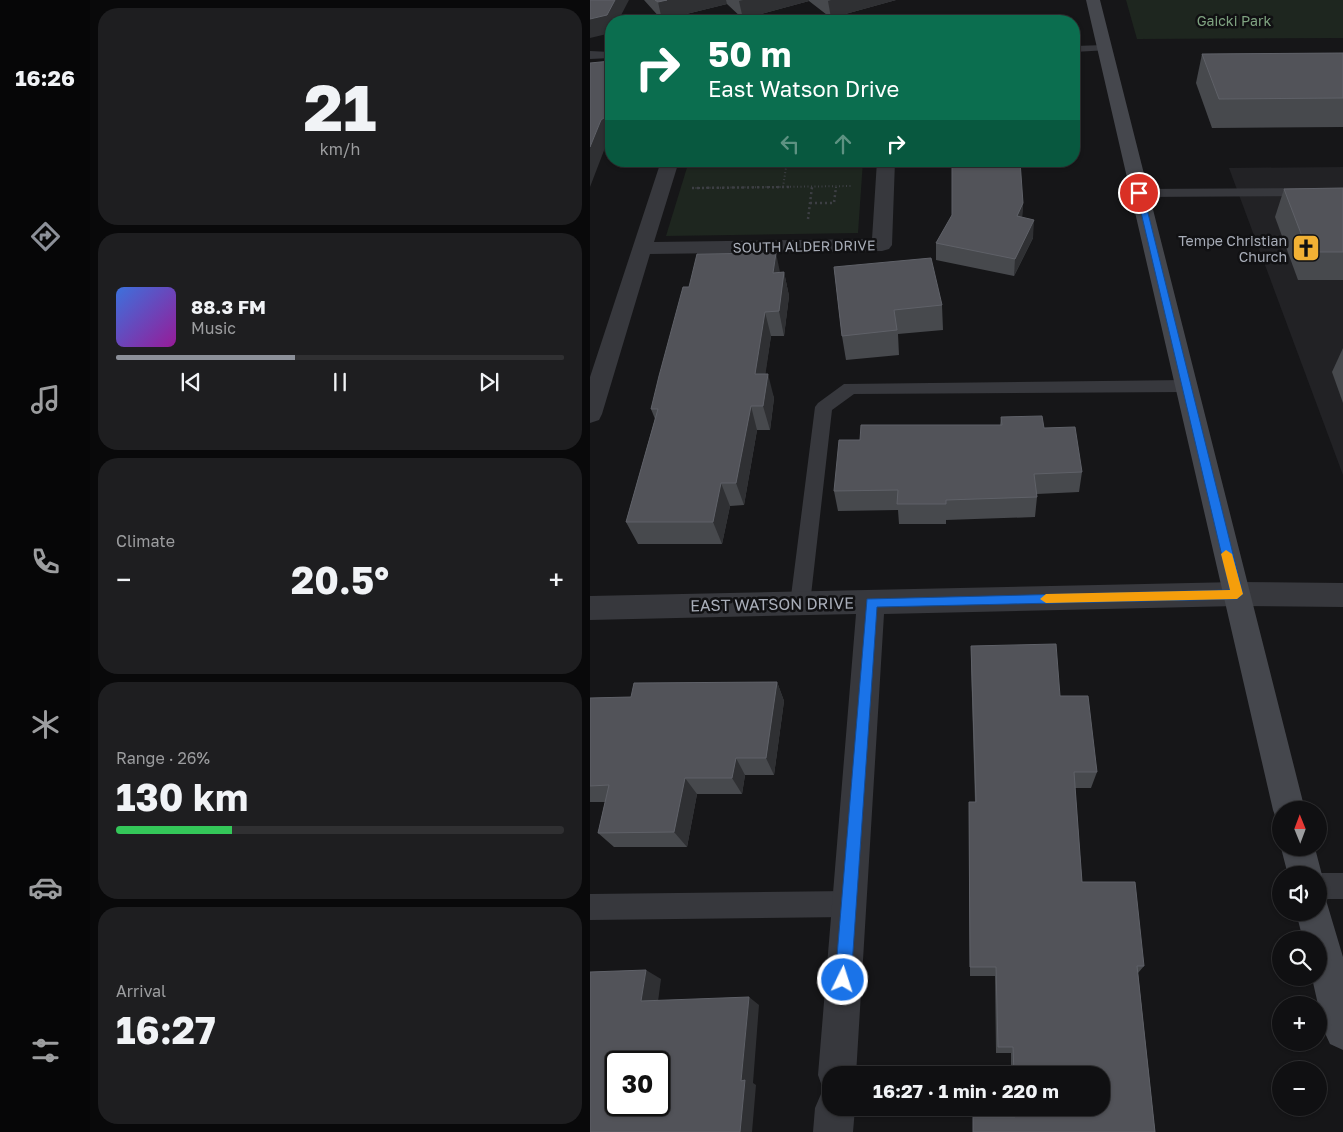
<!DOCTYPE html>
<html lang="en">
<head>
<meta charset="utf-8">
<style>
	:root { --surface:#101012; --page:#1e1e20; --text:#f1f3f6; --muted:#9c9d9f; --line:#303032; --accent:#8c9099 }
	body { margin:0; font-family:"Golos Text",sans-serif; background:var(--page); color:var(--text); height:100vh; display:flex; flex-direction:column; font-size:19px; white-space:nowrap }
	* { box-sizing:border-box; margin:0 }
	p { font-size:16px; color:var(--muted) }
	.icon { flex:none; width:28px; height:28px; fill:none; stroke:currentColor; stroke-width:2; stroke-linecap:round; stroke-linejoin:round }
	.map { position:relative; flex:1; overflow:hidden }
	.details { display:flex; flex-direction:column; gap:8px; padding:8px; background:#09090a; width:500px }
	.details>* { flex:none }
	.banner { position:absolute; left:15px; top:15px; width:475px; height:152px; border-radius:20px; box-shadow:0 1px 4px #0004,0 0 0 1px var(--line); background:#0b6e4f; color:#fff; overflow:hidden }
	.needle { width:32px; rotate:359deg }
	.controls { position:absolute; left:682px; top:801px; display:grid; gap:10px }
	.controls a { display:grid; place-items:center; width:55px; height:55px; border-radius:50%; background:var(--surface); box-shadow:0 1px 4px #0004,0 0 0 1px var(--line); font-size:25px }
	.speed { position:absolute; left:15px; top:1051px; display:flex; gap:10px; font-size:25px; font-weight:700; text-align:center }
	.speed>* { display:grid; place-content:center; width:65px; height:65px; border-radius:50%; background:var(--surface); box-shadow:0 1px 4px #0004,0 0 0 1px var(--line); line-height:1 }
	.speed .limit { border:2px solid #111; border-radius:8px; background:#fff; color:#111 }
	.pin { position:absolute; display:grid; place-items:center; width:42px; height:42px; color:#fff; margin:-21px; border:2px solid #fff; border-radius:50%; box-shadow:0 1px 5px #0007 }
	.me { position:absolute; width:55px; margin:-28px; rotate:4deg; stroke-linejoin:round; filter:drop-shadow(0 0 4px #0008) }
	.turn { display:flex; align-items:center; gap:18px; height:105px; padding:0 20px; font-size:22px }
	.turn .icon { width:65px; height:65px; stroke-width:2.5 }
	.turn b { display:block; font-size:35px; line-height:42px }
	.lanes { display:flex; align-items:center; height:48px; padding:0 20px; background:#0003; justify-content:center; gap:25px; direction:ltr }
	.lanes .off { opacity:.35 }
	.big { font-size:38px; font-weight:700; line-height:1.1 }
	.details .widget { flex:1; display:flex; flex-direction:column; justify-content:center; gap:8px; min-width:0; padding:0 18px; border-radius:20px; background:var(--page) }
	.details .dial { align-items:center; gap:0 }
	.dial b { font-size:65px; line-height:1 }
	.song { display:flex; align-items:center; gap:15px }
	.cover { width:60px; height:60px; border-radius:8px; background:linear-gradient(135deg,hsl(220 70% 55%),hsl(300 70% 35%)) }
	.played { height:5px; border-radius:2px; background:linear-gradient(90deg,var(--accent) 40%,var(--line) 40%) }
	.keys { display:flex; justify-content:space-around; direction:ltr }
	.heat { display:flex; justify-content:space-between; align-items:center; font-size:28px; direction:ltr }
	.charge { height:8px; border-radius:4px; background:linear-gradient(90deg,#34c759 26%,var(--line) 0) }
	.trip { position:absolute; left:232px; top:1066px; width:288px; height:50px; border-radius:20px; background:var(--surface); box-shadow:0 1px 4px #0004,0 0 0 1px var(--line); font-weight:700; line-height:50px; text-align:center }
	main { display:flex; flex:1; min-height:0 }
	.tabs { display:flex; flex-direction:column; width:90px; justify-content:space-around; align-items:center; background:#060607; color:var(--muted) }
	.tabs .icon { width:35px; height:35px }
	.tabs .selected { color:var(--accent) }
	.tabs b { font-size:22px; color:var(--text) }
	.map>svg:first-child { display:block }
	.built { fill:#222225 }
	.green { fill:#1e261f }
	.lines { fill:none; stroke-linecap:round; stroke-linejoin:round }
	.path-far1 { stroke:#3d3f44; stroke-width:2; stroke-dasharray:1 2.5; stroke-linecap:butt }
	.path { stroke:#3d3f44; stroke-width:2.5; stroke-dasharray:2 3; stroke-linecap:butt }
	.service { fill:#37383d; fill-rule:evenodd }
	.minor { fill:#37383d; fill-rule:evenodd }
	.tertiary { fill:#37383d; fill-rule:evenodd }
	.secondary { fill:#45474d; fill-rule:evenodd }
	.wall { fill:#47494d }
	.shaded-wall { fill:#2f3033 }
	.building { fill:#525359; stroke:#5f6168; fill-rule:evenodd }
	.route { fill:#1a73e8; stroke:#114b97 }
	.slow { fill:#f59e0b }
	.labels { text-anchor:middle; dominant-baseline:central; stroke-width:5; stroke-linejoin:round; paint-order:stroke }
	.far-park-label { font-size:14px; fill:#7fa381; stroke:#111113 }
	.far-poi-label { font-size:14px; fill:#a8adb8; stroke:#111113; text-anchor:end }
	.far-street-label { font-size:14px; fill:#a8adb8; stroke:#111113 }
	.street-label { font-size:16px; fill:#a8adb8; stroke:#111113 }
</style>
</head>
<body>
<main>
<nav class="tabs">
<b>16:26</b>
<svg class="icon selected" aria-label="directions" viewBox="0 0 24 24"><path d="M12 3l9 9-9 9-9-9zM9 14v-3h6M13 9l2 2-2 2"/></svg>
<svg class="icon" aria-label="music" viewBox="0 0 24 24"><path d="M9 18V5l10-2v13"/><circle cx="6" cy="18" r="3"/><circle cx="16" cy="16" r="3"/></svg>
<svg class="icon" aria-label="phone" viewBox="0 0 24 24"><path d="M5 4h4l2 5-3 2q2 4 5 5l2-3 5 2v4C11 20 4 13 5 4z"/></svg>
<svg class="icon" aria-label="climate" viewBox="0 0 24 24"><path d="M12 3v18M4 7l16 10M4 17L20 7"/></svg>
<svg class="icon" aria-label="car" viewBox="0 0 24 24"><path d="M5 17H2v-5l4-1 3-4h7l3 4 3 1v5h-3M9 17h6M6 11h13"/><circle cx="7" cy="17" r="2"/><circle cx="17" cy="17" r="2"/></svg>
<svg class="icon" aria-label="filters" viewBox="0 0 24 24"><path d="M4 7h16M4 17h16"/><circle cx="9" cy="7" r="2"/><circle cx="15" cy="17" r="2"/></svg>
</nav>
<section class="details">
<div class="widget dial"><b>21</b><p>km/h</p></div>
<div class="widget">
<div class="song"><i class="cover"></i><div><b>88.3 FM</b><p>Music</p></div></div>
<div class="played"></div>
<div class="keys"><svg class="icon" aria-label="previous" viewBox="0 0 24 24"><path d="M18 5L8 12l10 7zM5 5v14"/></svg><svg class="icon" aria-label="pause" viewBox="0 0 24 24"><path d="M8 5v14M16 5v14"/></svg><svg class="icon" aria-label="next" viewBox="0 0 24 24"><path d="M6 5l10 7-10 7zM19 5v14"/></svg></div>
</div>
<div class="widget"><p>Climate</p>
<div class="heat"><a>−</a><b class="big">20.5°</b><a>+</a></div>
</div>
<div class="widget"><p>Range · 26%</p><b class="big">130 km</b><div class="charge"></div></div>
<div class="widget"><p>Arrival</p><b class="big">16:27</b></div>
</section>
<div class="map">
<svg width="753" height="1132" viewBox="0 0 753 1132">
	<rect width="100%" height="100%" fill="#161618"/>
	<polygon class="built" points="753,167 753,475 639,168"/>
	<g class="green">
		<polygon points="536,0 753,0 753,38 547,39"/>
		<polygon points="99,161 273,161 268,233 76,236"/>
	</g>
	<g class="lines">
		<g class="path-far1">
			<polyline points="193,187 197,161"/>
			<polyline points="102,188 263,186"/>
			<polyline points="246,188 246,186"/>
		</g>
		<g class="path">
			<polyline points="102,188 201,187"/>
			<polyline points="220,203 244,203 246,187"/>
			<polyline points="218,219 222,187"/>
		</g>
		<g class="service">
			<polygon points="515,45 519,46 519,50 484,52 484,46"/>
			<polygon points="0,51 21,52 21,58 0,59"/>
			<polygon points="753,188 753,196 549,197 542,193 549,189"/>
			<polygon points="596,380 602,382 605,386 602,390 596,392 264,394 242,410 220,604 217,610 210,613 203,610 200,604 225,407 228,403 254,384"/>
			<polygon points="729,873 753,873 753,899 729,899 729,875 725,875"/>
			<polygon points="258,891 267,895 271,904 267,913 258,917 0,920 0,894"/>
		</g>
		<g class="minor">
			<polygon points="71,161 89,161 64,242 282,239 287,161 305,161 302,245 299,249 292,251 60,254 12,414 9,420 0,423 0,377"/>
			<polygon points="647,582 657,586 661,594 657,602 647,606 294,614 266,1075 241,1075 241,1108 265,1108 263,1132 223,1132 225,1108 231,1094 238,1091 233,1089 228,1075 266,614 0,620 0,596"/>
		</g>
		<polygon class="tertiary" points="647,582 753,583 753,607 647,606 637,602 633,594 637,586"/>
		<g class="secondary">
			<polygon points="496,0 510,0 715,810 691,810 691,823 687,821 683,810"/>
			<polygon points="691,848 725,848 732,875 729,883 729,875 698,875"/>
			<polygon points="729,896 736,900 753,957 753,1050 740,1044 734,1031 722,978 729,978 729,940 713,940 706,912 729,912"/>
		</g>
	</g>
	<g class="wall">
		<polygon points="54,0 306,0 241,18 219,1 153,19 137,4 72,20"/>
		<polygon points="753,53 753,127 622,128 606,83 612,54"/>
		<polygon points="753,188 753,280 708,280 685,217 694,189"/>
		<polygon points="433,203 432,217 443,238 424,276 346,260 346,243"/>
		<polygon points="244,267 352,305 353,330 308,334 309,355 256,360 252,336"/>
		<polygon points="194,272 199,296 194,336 181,336 175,374 184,398 180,430 167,430 154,505 140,506 132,544 48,544 36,522 65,419 61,409 99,287"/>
		<polygon points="753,348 753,403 742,372"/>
		<polygon points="411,417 454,428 492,472 489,492 447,494 447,497 445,517 356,520 356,524 309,524 308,510 248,511 244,491 270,440 410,425"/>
		<polygon points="381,646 470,696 507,772 501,788 485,788 492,882 554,966 548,973 565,1132 423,1117 422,1108 511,1108 511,1075 421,1075 421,1053 406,1053 405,976 380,976 379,802 385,802 381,665"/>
		<polygon points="187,682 194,701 184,775 155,775 152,794 107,794 97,847 24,847 8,833 15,802 0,802 0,698 41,697"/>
	</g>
	<g class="shaded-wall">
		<polygon points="25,0 39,0 28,21 21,21 21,33 0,38 0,19"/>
		<polygon points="77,0 136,0 137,4 72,20 68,2"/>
		<polygon points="153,0 219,0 219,1 153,19 149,1"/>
		<polygon points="241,0 306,0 241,18 238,1"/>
		<polygon points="21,113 21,138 18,140 0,187 0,147 11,120"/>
		<polygon points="433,203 432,221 427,216"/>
		<polygon points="444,220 443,238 424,276 425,259"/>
		<polygon points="186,253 191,277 183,273"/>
		<polygon points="194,272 199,296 194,336 189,311"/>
		<polygon points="175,312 181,336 172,398 165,374"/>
		<polygon points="178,374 184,398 180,430 173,406"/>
		<polygon points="161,406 167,430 154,505 146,483"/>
		<polygon points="131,483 140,506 132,544 123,522"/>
		<polygon points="187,682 194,701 184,775 176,758"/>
		<polygon points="146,758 155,775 152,794 142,778"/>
		<polygon points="95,778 107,794 97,847 84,832"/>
		<polygon points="56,970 71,979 67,1009 51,1001"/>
		<polygon points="159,997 169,1005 163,1083 166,1085 162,1132 150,1132 151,1081"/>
	</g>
	<g class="building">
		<polygon points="0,0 25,0 17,15 0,19"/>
		<polygon points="65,0 77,0 68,2"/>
		<polygon points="753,53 753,98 629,99 612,54"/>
		<polygon points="21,61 21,113 11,120 0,147 0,63"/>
		<polygon points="362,161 430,161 433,203 427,216 444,220 425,259 346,243 362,215"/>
		<polygon points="753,188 753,252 718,252 694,189"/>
		<polygon points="186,253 183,273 194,272 189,311 175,312 165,374 178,374 173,406 161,406 146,483 131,483 123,522 36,522 68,409 61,409 69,376 93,287 99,287 107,254"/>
		<polygon points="341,258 352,305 304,310 307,330 252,336 244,267"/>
		<polygon points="452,416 454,428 485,427 492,472 444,474 447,497 356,500 356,504 307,504 308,490 244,491 249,440 270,440 271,425 412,425 411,417"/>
		<polygon points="466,644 470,696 498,696 507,772 484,772 492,882 545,882 554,966 547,966 565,1132 383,1132 383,1117 425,1117 425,1108 511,1108 511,1075 424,1075 423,1047 408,1047 406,967 380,967 379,802 386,802 381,646"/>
		<polygon points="187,682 176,758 146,758 142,778 95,778 84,832 8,833 19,785 0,786 0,698 41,697 44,683"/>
		<path d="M56,970L51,1001L159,997L151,1081L155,1080L150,1132H0V972ZM26,1062H69V1105H26Z"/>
	</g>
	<polygon class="route" points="546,191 553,193 653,594 647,599 287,607 261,980 258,986 253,988 248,986 245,980 277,599 640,590"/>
	<polygon class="slow" points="636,550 642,554 653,594 647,599 456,603 450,599 456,594 640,590 631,554"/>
	<defs>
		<g id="church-square" transform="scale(1.4375)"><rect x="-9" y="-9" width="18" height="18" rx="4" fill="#f2b134" stroke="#111113"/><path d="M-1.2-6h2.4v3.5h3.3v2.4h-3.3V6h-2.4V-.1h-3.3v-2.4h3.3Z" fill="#111"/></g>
	</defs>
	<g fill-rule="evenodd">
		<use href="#church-square" x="716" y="248"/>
	</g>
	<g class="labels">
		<g class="far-park-label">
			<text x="644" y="20">Gaicki Park</text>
		</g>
		<g class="far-poi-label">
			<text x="697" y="240">Tempe Christian<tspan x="697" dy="16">Church</tspan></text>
		</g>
		<g class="far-street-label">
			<text transform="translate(214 246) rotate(-1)">SOUTH ALDER DRIVE</text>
		</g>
		<g class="street-label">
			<text transform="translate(182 604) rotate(-1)">EAST WATSON DRIVE</text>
		</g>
	</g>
</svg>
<div class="controls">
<a><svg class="needle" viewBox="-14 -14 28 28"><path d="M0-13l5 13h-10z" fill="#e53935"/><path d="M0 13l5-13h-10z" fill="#9c9d9f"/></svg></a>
<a><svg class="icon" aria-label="sound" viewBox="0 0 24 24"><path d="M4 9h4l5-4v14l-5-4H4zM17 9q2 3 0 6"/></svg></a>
<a><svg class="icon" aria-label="search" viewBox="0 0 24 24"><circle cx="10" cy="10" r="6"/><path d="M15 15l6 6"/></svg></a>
<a>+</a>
<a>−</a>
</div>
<div class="speed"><div class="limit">30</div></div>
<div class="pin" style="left:549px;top:193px;background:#d93025"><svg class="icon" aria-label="arrive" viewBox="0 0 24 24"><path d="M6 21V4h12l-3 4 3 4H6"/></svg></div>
<svg class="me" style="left:253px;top:980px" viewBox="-20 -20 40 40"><circle r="17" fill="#1a73e8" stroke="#fff" stroke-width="3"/><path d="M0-11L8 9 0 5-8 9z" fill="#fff"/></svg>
<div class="trip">16:27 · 1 min · 220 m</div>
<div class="banner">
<div class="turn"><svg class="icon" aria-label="right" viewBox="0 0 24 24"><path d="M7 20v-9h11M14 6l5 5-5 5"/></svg><div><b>50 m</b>East Watson Drive</div></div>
<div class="lanes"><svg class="icon off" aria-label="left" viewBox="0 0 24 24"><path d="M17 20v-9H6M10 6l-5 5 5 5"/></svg><svg class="icon off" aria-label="ahead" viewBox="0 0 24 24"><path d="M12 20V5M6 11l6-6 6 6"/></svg><svg class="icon" aria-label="right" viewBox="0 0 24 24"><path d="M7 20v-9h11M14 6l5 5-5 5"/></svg></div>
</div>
</div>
</main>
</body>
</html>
